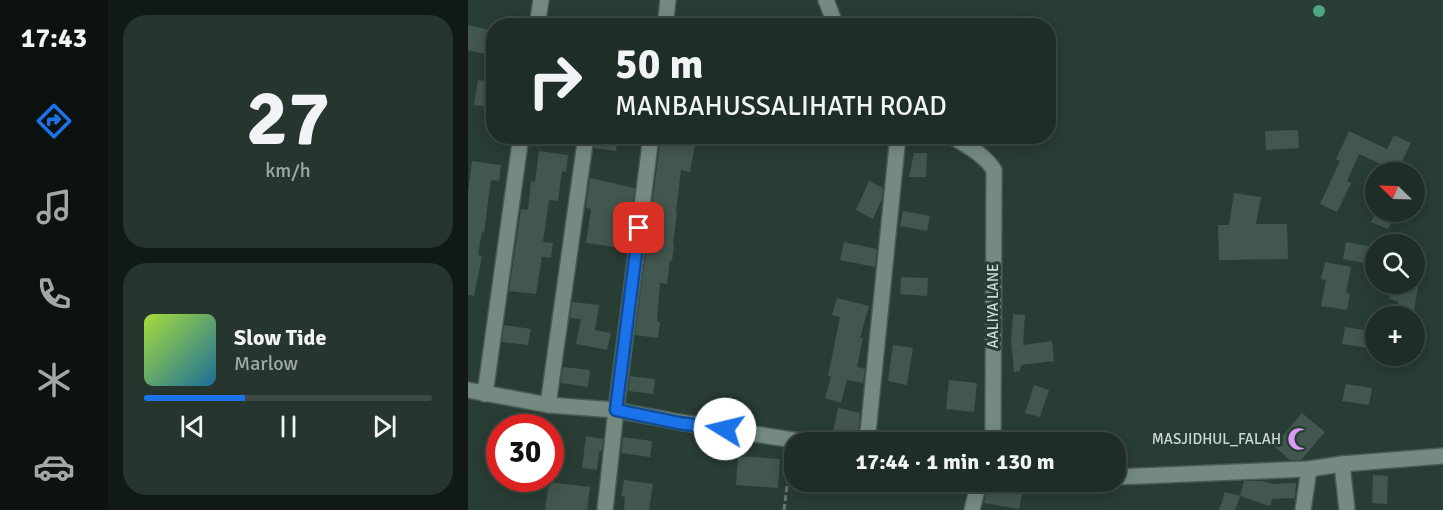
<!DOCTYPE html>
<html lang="en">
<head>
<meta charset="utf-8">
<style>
	:root { --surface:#1e2e26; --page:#26362e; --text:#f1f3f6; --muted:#a1a8a7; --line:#3c4a43; --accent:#1a73e8 }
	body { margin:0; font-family:Signika,sans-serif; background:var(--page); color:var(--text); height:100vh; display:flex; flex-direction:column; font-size:22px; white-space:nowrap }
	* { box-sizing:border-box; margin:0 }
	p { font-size:20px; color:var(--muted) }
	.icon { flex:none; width:33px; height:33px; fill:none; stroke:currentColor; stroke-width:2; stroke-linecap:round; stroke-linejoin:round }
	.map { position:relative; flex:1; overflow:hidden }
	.drawer { display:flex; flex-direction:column; gap:15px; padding:15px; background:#101915; width:360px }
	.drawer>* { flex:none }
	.banner { position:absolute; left:18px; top:18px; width:570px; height:126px; border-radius:24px; box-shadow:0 3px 15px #0003,0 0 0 2px var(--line); background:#1e2e26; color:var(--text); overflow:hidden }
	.needle { width:39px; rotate:293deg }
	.fabs { position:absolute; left:897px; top:162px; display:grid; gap:12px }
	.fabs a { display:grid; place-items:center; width:60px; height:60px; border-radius:50%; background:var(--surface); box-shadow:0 3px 15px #0003,0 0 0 2px var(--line); font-size:30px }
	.speed { position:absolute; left:18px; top:414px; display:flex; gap:12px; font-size:30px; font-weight:700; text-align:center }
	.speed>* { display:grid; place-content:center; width:78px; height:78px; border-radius:50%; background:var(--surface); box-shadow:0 3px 15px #0003,0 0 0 2px var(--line); line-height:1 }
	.speed .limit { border:9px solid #d22; background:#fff; color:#111 }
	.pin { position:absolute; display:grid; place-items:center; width:51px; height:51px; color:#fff; margin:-26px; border-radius:12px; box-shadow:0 3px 9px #0006 }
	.me { position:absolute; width:66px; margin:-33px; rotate:279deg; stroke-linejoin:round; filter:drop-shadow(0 0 4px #0008) }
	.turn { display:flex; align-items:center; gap:21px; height:126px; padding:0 30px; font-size:27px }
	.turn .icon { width:78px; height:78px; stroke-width:2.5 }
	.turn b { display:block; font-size:42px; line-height:51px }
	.drawer .widget { flex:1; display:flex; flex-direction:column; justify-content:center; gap:9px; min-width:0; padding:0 21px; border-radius:24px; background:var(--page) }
	.drawer .dial { align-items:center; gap:0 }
	.dial b { font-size:78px; line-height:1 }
	.song { display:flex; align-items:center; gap:18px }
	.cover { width:72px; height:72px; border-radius:9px; background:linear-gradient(135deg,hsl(80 70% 55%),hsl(200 70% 35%)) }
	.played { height:6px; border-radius:3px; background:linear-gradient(90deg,var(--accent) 35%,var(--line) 35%) }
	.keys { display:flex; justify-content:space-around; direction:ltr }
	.trip { position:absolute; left:316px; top:432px; width:342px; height:60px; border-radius:24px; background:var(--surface); box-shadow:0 3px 15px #0003,0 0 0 2px var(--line); font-weight:700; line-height:60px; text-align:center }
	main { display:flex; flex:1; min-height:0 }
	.tabs { display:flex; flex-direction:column; width:108px; justify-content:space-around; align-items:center; background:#0c120f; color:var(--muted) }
	.tabs .icon { width:42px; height:42px }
	.tabs .active { color:var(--accent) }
	.tabs b { font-size:27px; color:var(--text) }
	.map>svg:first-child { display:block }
	.building { fill:#42574d }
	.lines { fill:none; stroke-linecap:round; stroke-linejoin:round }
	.minor-casing { stroke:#495a52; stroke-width:18 }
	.path { stroke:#65766e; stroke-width:3; stroke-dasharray:6 3; stroke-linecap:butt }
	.minor { stroke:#758b81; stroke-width:15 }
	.tree { fill:#4da582 }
	.route-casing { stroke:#114b97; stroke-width:15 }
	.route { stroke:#1a73e8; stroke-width:10 }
	.labels { text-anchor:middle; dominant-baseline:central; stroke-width:6; stroke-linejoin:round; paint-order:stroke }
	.street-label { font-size:15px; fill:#cedad4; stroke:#283d33 }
	.poi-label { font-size:15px; fill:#cedad4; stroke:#283d33; text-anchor:end }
</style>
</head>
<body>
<main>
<nav class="tabs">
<b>17:43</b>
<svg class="icon active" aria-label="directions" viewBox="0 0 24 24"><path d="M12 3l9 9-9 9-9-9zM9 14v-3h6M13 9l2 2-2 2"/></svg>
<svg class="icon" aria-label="music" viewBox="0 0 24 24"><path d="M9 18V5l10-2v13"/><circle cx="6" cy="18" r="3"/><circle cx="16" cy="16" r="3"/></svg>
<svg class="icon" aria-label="phone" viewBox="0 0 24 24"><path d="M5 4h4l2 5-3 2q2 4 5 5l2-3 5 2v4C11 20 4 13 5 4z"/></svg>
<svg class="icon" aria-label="climate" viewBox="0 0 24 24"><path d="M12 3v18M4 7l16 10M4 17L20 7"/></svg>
<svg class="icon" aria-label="car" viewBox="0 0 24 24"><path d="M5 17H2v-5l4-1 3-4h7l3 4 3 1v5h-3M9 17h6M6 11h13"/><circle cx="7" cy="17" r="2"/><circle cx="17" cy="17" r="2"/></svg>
</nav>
<section class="drawer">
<div class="widget dial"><b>27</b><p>km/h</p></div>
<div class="widget">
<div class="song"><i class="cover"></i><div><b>Slow Tide</b><p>Marlow</p></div></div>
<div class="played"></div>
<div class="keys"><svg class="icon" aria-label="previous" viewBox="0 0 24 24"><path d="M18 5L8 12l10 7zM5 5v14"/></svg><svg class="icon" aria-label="pause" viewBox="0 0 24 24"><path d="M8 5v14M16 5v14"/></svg><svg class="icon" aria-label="next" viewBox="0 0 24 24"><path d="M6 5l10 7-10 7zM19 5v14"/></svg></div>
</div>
</section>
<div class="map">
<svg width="975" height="510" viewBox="0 0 975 510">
	<rect width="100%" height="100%" fill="#283d33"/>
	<g class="building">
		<polygon points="0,25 26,31 26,56 0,50"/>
		<polygon points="10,80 26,82 26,108 6,105"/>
		<polygon points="830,130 831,148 798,150 797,131"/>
		<polygon points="881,131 919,149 926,135 943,143 929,172 891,154 879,181 883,183 869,212 852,204 872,161 868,159"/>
		<polygon points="128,136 150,136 148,151 126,148"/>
		<polygon points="193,136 206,136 228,140 222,172 213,170 208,212 209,213 205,244 206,245 204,261 202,260 199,284 192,283 189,321 192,322 190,338 167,335"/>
		<polygon points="71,151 100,155 98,172 94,171 90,201 81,200 75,242 85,243 83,258 74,257 68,294 41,291 53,209 60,210 63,181 67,182"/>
		<polygon points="446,153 459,153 458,177 441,177"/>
		<polygon points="4,161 33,165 31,181 23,180 16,232 14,232 10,255 14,256 6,296 0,295 0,192"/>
		<polygon points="122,178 167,188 163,217 151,214 147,247 118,243 123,209 118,208"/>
		<polygon points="401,181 415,188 414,199 405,219 388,210"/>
		<polygon points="766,193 793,197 788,224 819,224 820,259 751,260 750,225 761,225"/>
		<polygon points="435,211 462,216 459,231 432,226"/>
		<polygon points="908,212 929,212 920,229 903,222"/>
		<polygon points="376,242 409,249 407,267 372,260"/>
		<polygon points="878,242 904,247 901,264 875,259"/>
		<polygon points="857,262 883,267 878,293 882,294 879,310 853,306 858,280 853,279"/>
		<polygon points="433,277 460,278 459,296 432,294"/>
		<polygon points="924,284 950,287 945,316 929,316 930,301 921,299"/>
		<polygon points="369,298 401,306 392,338 395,338 389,367 397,369 395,383 379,380 373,403 357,398 363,377 360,376 372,317 364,315"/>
		<polygon points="104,302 131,305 127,330 143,333 139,350 108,344 113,319 102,318"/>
		<polygon points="545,314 557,315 555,345 584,341 586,361 553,365 552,371 546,372 543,341"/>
		<polygon points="36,325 63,329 60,345 34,342"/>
		<polygon points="877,327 903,331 900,348 874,344"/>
		<polygon points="425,345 445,348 439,385 420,381"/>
		<polygon points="95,367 122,370 120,387 93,383"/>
		<polygon points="162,376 187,379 185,394 160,391"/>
		<polygon points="481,380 509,383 506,412 478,409"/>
		<polygon points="878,384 904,388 901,405 874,401"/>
		<polygon points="566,385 581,390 572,417 557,413"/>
		<polygon points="370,408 392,413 390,438 365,432"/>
		<polygon points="834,413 857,432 833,460 822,460 806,446"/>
		<polygon points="118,436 135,439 134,451 131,451 129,470 114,468"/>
		<polygon points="155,437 184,441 182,457 153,453"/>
		<polygon points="270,456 312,459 310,488 268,485"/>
		<polygon points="905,475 920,476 919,504 904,503"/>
		<polygon points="156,480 185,484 181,510 156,510 157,497 153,496"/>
		<polygon points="776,481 795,481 805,484 828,483 827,498 804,499 802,506 772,496"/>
		<polygon points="81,482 122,487 119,510 77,510"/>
		<polygon points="520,487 554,493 551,509 516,503"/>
		<polygon points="757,492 772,496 767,510 751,510"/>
	</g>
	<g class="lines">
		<g class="minor-casing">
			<g id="minor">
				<polyline points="358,0 368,26"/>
				<polyline points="69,26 73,0"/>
				<polyline points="197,26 200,0"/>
				<path d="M483,136C499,146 516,154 526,170L525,442"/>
				<polyline points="0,390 80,405 148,410 211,422 325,440 353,442"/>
				<polyline points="17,394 53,136"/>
				<polyline points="80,405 118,136"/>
				<polyline points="399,442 430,136"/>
				<polyline points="874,464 879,510"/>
				<polyline points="648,477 841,469 874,464 975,456"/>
				<polyline points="137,510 148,410 183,136"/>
				<polyline points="504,510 511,482"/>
				<polyline points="835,510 841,469"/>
			</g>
		</g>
		<polyline class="path" points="316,510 323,453"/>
		<use href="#minor" class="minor"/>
	</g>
	<circle class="tree" cx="851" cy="11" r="6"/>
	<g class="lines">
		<g class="route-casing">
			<polyline id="route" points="171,228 148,410 211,423 257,429"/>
		</g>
		<use href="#route" class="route"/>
	</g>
	<defs>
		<g id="mosque-bare" transform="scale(1.8)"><path d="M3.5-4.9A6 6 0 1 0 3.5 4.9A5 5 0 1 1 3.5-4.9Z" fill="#da9af6" stroke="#283d33" stroke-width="2.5" paint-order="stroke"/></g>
	</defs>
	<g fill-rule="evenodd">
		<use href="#mosque-bare" x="831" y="439"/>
	</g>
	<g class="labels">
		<g class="street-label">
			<text transform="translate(525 306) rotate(-90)">AALIYA LANE</text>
		</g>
		<g class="poi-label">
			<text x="813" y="439">MASJIDHUL_FALAH</text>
		</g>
	</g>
</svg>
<div class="fabs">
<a><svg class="needle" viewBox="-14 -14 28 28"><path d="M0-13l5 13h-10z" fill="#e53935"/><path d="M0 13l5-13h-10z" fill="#a1a8a7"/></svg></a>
<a><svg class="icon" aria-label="search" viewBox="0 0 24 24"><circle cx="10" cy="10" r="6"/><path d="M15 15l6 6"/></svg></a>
<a>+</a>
</div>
<div class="speed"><div class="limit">30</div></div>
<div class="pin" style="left:171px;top:228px;background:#d93025"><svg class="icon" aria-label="arrive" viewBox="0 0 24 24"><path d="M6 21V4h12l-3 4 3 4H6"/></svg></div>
<svg class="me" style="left:257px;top:429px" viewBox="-20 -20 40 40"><circle r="19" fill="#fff"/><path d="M0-13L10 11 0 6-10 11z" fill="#1a73e8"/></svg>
<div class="trip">17:44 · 1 min · 130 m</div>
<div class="banner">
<div class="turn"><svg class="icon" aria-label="right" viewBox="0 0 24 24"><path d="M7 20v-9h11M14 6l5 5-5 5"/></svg><div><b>50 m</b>MANBAHUSSALIHATH ROAD</div></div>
</div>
</div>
</main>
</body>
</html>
